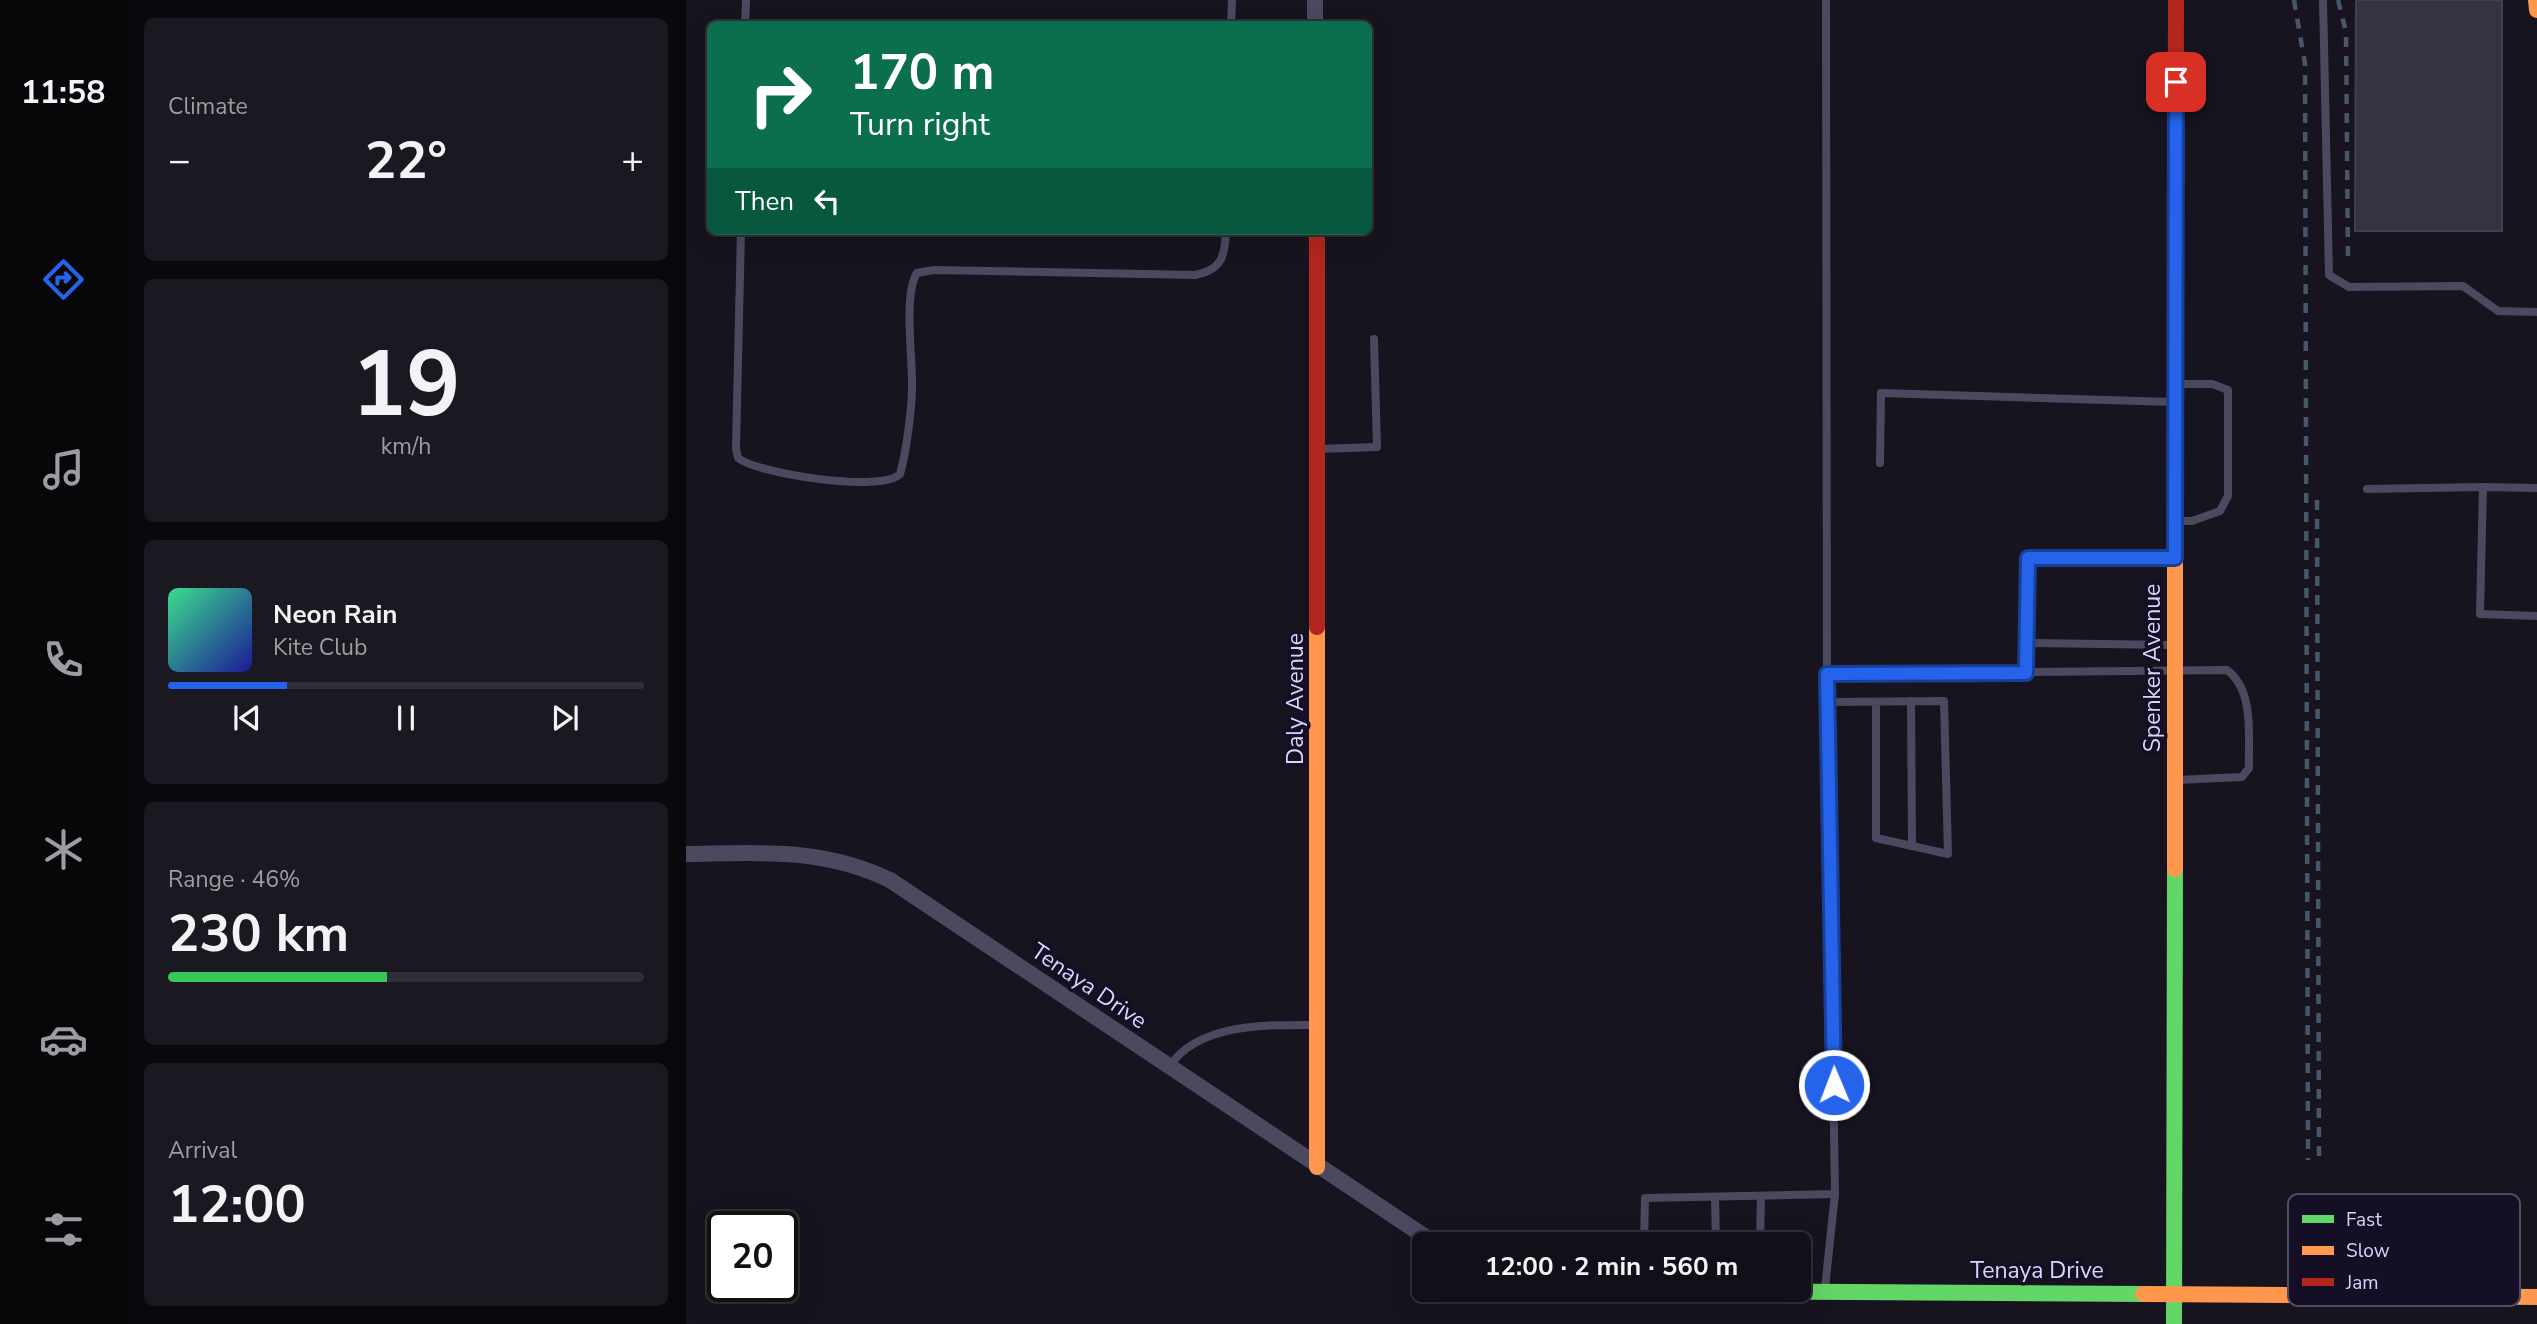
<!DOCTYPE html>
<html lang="en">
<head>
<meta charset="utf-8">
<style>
	:root { --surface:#110f17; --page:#1a1820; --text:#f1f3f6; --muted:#9c9ca1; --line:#302f36; --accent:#2563eb }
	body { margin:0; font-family:"Nunito Sans",sans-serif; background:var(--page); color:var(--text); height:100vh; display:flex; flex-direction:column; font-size:26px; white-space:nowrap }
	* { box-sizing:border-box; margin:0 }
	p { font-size:23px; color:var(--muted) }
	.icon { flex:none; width:38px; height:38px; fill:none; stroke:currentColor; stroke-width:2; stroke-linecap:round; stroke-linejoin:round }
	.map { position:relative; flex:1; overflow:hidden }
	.sheet { display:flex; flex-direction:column; gap:18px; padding:18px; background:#09080d; width:560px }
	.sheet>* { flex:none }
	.hud { position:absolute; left:21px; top:21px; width:665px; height:214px; border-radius:10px; box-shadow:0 7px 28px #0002,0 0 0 2px var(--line); background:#0b6e4f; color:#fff; overflow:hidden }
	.speed { position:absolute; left:21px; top:1211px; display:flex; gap:14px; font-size:35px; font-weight:700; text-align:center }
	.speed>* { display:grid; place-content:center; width:91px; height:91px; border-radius:50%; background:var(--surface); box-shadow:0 7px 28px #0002,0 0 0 2px var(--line); line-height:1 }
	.speed .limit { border:4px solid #111; border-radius:10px; background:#fff; color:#111 }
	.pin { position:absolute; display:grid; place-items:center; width:60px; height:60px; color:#fff; margin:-30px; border-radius:14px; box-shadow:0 4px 10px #0006 }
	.me { position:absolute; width:77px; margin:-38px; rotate:359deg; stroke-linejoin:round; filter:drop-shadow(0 0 5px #0008) }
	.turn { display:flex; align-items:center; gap:24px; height:147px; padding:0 28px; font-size:32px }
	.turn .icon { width:91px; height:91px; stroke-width:2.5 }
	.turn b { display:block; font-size:49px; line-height:60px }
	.then { display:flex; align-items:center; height:66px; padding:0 28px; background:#0003; gap:14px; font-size:26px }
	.big { font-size:52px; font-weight:700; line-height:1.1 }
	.sheet .card { flex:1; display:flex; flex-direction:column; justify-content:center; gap:10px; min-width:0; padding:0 24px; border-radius:10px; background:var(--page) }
	.sheet .dial { align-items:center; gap:0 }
	.dial b { font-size:91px; line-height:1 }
	.song { display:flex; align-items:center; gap:21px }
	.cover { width:84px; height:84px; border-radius:10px; background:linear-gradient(135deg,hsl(150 70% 55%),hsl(240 70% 35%)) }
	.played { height:7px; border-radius:4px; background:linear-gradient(90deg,var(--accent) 25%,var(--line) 25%) }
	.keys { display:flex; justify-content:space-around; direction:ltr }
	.heat { display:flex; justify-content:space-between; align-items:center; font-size:38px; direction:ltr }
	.charge { height:10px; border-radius:5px; background:linear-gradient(90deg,#34c759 46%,var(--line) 0) }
	.trip { position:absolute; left:726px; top:1232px; width:399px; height:70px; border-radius:10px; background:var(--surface); box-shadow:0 7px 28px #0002,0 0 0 2px var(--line); font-weight:700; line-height:70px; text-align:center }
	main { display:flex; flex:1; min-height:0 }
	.menu { display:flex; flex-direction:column; width:126px; justify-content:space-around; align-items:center; background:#070609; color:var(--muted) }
	.menu .icon { width:49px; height:49px }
	.menu .selected { color:var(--accent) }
	.menu b { font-size:32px; color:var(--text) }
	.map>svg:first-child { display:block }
	.building { fill:#353241; stroke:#433f52; stroke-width:2 }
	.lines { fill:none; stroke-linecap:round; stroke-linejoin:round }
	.lane { stroke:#4b4960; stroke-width:8 }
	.street { stroke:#4b4960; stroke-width:16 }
	.fast { stroke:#63d668; stroke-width:16 }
	.slow { stroke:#ff974d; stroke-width:16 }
	.jam { stroke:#b3261e; stroke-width:16 }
	.rail { stroke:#455768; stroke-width:4.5; stroke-dasharray:10 9; stroke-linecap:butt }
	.route-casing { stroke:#184099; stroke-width:18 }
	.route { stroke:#2563eb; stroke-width:12 }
	.labels { text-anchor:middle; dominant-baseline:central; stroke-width:7; stroke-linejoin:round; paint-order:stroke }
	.street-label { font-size:23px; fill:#dad4fd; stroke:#140f24 }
	.key { fill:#140f24; stroke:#4f4a65; stroke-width:2 }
	.key-label { font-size:19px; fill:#dad4fd }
</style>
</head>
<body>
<main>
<nav class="menu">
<b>11:58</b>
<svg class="icon selected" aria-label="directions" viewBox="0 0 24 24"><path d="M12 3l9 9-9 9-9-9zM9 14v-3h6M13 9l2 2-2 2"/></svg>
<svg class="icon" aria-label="music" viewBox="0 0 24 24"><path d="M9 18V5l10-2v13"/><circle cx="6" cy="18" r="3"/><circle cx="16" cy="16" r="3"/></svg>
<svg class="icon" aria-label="phone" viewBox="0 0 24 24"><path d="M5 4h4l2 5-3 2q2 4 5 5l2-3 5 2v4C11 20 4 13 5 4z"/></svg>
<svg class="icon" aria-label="climate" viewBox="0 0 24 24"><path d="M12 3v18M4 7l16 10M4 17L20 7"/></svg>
<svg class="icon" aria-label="car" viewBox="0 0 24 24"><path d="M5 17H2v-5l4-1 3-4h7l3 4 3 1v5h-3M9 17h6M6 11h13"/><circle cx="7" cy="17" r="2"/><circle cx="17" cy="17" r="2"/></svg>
<svg class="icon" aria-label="filters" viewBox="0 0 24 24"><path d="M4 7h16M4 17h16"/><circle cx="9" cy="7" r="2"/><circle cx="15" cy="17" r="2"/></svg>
</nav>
<section class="sheet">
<div class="card"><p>Climate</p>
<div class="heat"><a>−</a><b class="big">22°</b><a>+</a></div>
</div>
<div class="card dial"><b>19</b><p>km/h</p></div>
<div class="card">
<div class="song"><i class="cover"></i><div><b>Neon Rain</b><p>Kite Club</p></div></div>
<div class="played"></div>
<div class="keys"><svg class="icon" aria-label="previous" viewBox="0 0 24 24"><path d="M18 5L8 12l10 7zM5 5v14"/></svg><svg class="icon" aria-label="pause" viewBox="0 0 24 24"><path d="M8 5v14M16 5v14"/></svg><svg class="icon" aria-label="next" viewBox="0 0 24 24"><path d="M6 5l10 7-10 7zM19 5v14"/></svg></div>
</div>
<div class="card"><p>Range · 46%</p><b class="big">230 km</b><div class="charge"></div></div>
<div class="card"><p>Arrival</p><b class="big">12:00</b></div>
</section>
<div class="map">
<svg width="1851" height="1324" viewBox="0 0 1851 1324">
	<rect width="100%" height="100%" fill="#17141f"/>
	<polygon class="building" points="1670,0 1816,0 1816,231 1669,231"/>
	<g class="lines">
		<g class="lane">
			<polyline points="1140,0 1141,702"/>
			<polyline points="1637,0 1643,275 1663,287 1777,286 1812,311 1851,312"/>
			<polyline points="59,24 60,0"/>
			<polyline points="545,24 546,0"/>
			<path d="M55,231L50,448L52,458C72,474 196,493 214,474C220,454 226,408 226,387C227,360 217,295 231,273L248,270L509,275C536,270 539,256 540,231"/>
			<polyline points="1491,384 1526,384 1542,390 1542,496 1534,511 1506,521 1492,521"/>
			<polyline points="632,449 691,447 688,339"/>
			<polyline points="1194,463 1195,393 1486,402"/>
			<polyline points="1851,488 1797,487 1794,614 1851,616"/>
			<polyline points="1681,489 1797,487"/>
			<polyline points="1486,645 1341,643 1342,558 1487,558"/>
			<polyline points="1340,673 1341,643"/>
			<path d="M1141,674L1541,670C1569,691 1562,737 1563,768L1556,777L1491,780"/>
			<polyline points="1225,701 1226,846"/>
			<path d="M483,1067C512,1023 579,1025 628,1025"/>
			<polyline points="1029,1197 1030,1244"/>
			<polyline points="958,1244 959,1198 1149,1194 1141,702 1258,701 1262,854 1190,838 1190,702"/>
			<polyline points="1074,1244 1075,1196"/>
			<polyline points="1139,1288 1149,1194"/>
		</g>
		<g class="street">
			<polyline points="629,0 629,24"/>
			<path d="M0,854C74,853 135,847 204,880L750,1244"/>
		</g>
		<g class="fast">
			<polyline points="852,1290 1457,1294"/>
			<polyline points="1488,1324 1489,869"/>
		</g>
		<g class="slow">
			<polyline points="1850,0 1851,10"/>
			<polyline points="631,627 631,1167"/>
			<polyline points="1489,869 1489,370"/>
			<polyline points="1457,1294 1851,1297"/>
		</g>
		<g class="jam">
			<polyline points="631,231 631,627"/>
			<polyline points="1489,370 1490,0"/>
		</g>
		<g class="rail">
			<polyline points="1608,0 1619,64 1622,1160"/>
			<polyline points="1652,0 1660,32 1662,265"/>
			<polyline points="1631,500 1633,1161"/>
		</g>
	</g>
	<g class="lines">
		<g class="route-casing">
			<polyline id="route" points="1148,1085 1141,674 1340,673 1342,558 1489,558 1490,82"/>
		</g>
		<use href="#route" class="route"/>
	</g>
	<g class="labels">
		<g class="street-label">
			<text transform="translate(1466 668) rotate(-90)">Spenker Avenue</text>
			<text transform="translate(609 699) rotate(-90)">Daly Avenue</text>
			<text transform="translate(403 986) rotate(34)">Tenaya Drive</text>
			<text x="1351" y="1270">Tenaya Drive</text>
		</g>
	</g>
	<rect x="1602" y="1194" width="232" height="112" rx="10" class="key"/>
	<rect x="1616" y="1215" width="32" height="8" fill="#63d668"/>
	<rect x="1616" y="1246" width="32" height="9" fill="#ff974d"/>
	<rect x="1616" y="1278" width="32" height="8" fill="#b3261e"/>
	<g class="key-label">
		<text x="1660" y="1226">Fast</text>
		<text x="1660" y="1257">Slow</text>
		<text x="1660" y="1289">Jam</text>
	</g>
</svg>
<div class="speed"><div class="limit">20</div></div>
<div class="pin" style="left:1490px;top:82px;background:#d93025"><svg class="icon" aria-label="arrive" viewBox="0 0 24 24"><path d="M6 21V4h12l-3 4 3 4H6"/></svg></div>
<svg class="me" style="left:1148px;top:1085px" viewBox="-20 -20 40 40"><circle r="17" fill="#2563eb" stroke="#fff" stroke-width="3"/><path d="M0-11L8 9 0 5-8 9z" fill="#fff"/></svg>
<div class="trip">12:00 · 2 min · 560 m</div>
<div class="hud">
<div class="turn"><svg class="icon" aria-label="right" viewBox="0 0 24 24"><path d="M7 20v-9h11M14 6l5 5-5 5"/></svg><div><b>170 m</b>Turn right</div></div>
<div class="then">Then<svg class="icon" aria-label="left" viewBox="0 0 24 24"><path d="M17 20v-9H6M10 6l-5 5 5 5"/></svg></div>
</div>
</div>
</main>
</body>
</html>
